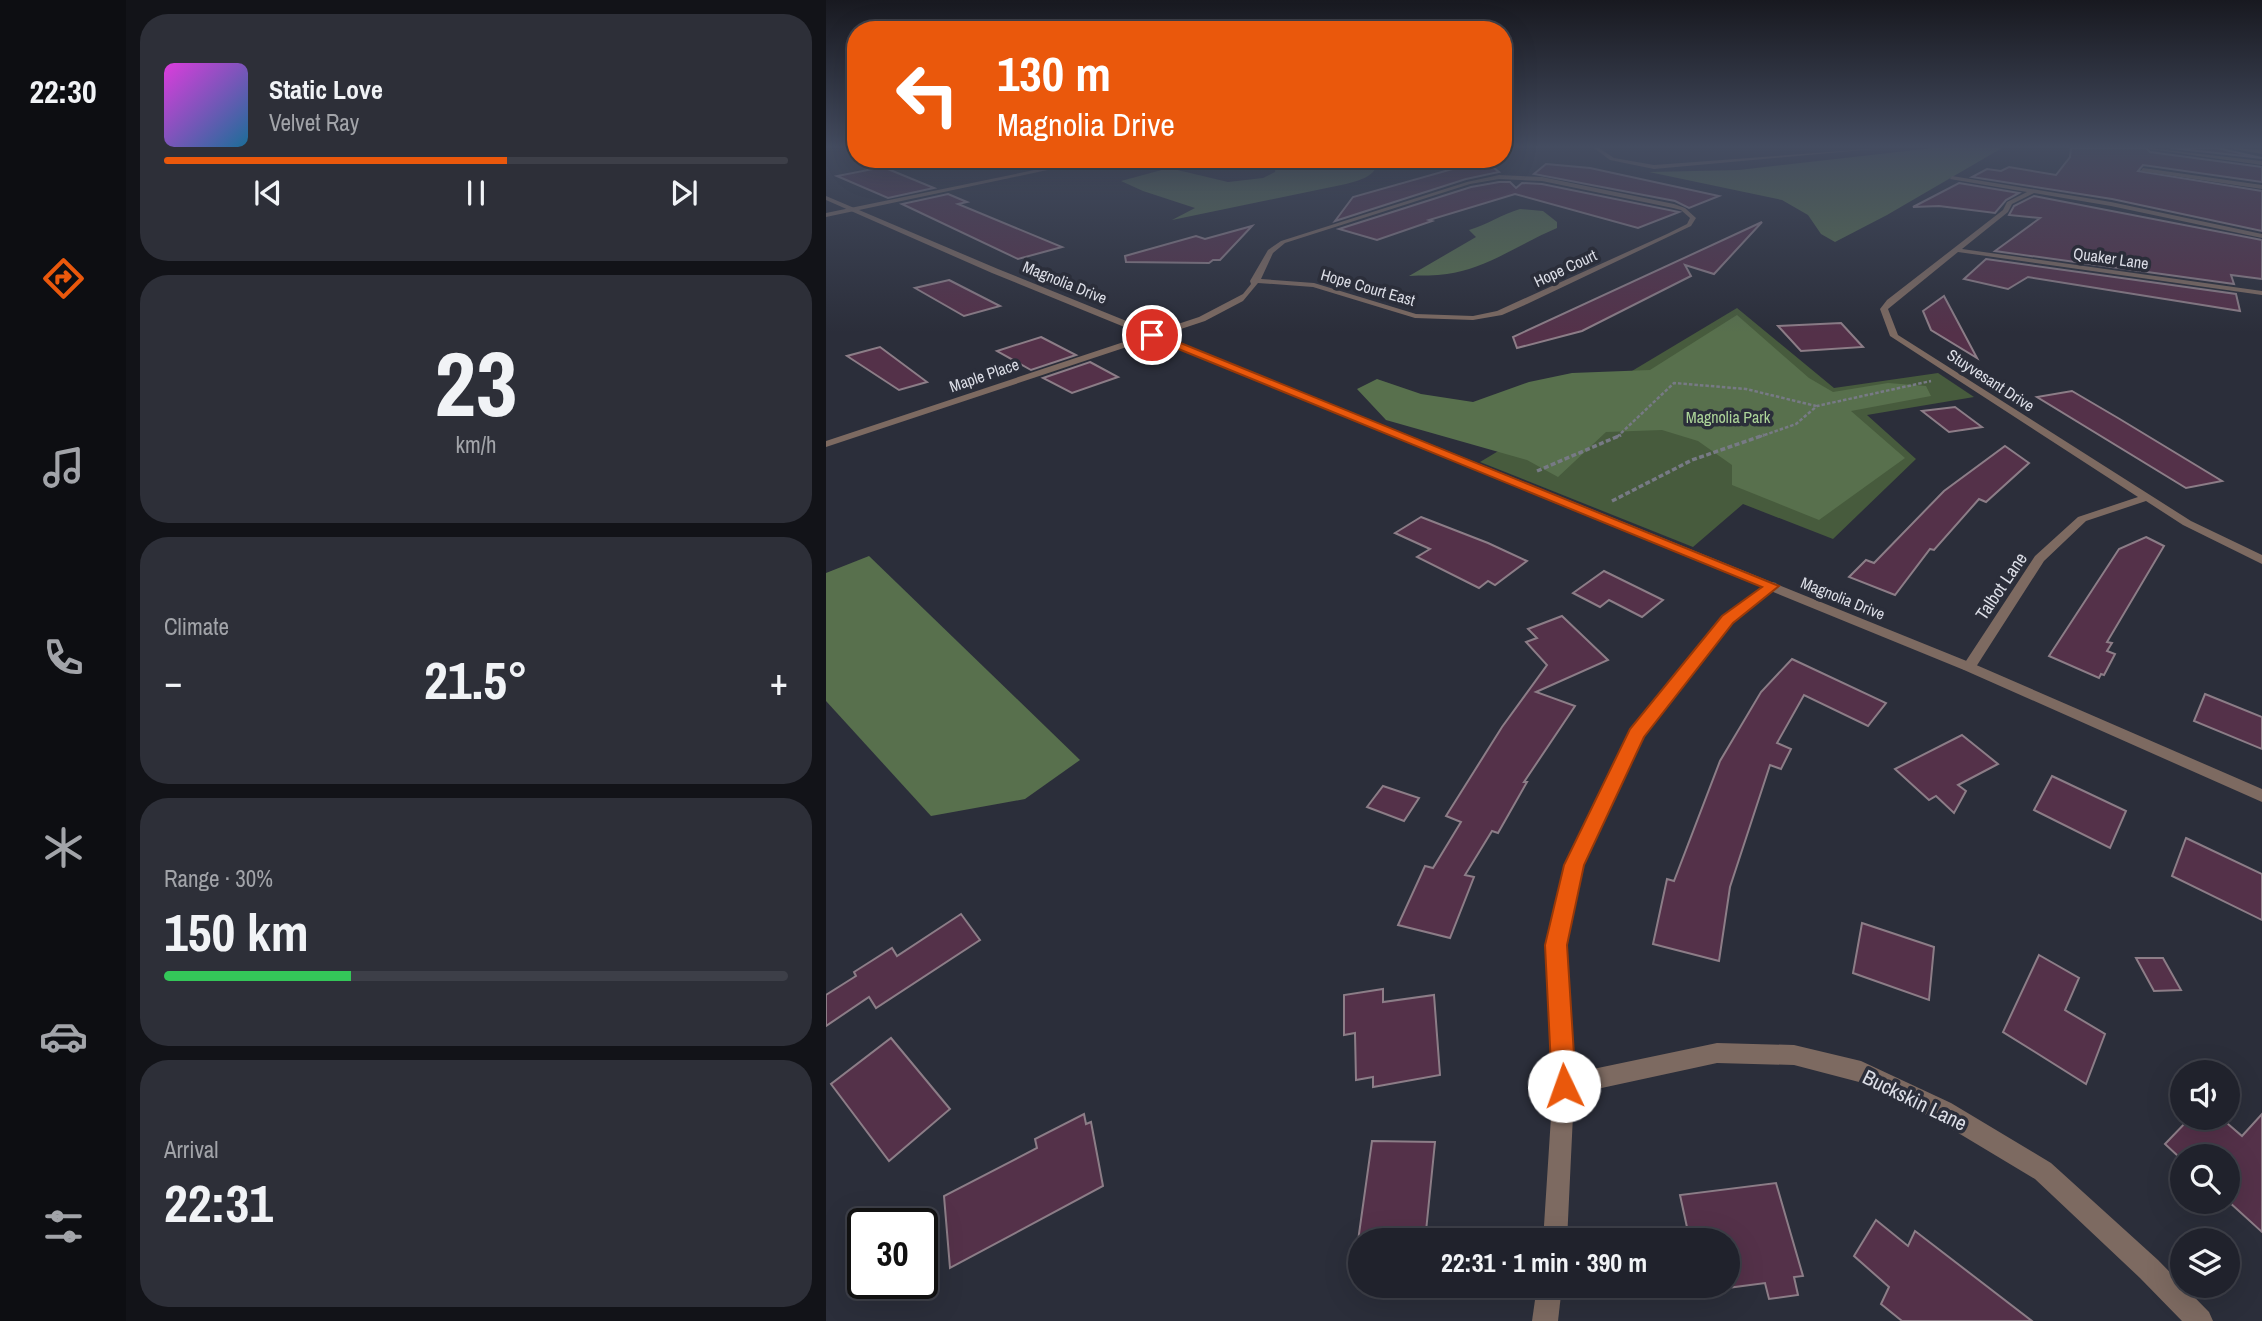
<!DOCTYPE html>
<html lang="en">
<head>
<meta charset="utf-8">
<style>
	:root { --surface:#20222c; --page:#2d2f38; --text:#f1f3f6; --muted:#a2a4a9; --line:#3d3f48; --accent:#ea580c }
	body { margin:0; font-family:"Archivo Narrow",sans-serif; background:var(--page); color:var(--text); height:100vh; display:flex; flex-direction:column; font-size:26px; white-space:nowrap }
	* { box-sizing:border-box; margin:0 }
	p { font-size:23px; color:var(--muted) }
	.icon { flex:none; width:38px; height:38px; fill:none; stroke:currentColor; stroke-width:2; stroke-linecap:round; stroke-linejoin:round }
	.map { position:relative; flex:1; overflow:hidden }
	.panel { display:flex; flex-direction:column; gap:14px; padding:14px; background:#121318; width:700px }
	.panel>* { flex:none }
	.top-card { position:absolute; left:21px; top:21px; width:665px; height:147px; border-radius:28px; box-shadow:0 7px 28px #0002,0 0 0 2px var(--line); background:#ea580c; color:#fff; overflow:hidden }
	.buttons { position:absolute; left:1344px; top:1060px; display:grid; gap:14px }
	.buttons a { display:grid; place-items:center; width:70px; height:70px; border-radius:50%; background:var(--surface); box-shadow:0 7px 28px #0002,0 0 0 2px var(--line); font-size:35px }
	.speed { position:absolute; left:21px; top:1208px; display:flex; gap:14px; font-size:35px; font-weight:700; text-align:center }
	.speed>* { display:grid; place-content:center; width:91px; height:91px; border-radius:50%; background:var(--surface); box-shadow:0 7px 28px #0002,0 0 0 2px var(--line); line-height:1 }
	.speed .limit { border:4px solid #111; border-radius:10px; background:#fff; color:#111 }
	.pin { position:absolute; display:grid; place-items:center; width:60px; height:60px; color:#fff; margin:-30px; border:4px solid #fff; border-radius:50%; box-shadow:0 2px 7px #0007 }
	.me { position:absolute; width:77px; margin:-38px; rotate:357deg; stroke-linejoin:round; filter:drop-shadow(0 0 5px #0008) }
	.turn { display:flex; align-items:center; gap:24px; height:147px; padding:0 35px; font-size:32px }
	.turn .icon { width:91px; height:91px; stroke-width:2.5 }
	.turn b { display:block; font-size:49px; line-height:60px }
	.big { font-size:52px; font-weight:700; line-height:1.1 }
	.panel .tile { flex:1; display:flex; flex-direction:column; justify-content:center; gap:10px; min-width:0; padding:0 24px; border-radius:28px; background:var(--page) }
	.panel .dial { align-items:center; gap:0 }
	.dial b { font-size:91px; line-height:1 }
	.song { display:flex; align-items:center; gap:21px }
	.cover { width:84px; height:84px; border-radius:10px; background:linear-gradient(135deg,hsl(300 70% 55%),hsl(200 70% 35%)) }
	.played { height:7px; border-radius:4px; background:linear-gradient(90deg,var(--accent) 55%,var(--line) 55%) }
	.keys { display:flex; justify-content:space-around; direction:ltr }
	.heat { display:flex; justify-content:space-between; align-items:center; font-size:38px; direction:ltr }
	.charge { height:10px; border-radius:5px; background:linear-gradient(90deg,#34c759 30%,var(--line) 0) }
	.trip { position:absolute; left:522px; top:1228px; width:392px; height:70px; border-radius:35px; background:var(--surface); box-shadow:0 7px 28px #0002,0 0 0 2px var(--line); font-weight:700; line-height:70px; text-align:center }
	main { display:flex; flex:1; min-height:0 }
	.tab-bar { display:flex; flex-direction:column; width:126px; justify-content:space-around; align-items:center; background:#0d0e12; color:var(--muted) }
	.tab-bar .icon { width:49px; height:49px }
	.tab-bar .current { color:var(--accent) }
	.tab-bar b { font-size:32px; color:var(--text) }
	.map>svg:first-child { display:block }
	.built { fill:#2f3245 }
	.green { fill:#475b3d }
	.forest { fill:#58704d }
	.building { fill:#543149; stroke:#8c7d87; stroke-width:2 }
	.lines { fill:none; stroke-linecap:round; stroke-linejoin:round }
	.path-far1 { stroke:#777a85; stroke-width:2.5; stroke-dasharray:3.5 2; stroke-linecap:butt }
	.path { stroke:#777a85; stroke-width:3.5; stroke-dasharray:5 2.5; stroke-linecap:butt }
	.service { fill:#7d6a61; fill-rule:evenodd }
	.minor { fill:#7d6a61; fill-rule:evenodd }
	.tertiary { fill:#7d6a61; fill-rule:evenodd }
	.route { fill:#ea580c; stroke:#983908; stroke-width:2 }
	.labels { text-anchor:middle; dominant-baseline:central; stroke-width:7; stroke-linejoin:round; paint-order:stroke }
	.far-street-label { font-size:16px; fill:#dbdde6; stroke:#2b2e3a }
	.far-park-label { font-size:16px; fill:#aed69a; stroke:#2b2e3a }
	.street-label { font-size:18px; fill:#dbdde6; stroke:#2b2e3a }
	.near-street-label { font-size:21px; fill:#dbdde6; stroke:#2b2e3a }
</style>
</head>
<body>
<main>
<nav class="tab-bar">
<b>22:30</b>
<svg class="icon current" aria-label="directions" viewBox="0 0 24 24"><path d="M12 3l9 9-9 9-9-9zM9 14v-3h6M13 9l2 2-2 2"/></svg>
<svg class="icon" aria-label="music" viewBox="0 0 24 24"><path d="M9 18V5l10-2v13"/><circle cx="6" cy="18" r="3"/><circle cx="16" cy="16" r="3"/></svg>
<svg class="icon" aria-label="phone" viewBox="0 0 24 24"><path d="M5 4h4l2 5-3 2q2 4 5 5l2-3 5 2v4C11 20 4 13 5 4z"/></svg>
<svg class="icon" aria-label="climate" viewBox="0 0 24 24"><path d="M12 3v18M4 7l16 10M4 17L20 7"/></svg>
<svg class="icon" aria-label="car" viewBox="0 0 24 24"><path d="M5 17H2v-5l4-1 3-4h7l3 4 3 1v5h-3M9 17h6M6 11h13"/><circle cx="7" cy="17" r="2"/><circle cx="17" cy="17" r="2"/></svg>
<svg class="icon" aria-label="filters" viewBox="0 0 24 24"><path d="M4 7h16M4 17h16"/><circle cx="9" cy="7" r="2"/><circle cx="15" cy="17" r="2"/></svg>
</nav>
<section class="panel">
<div class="tile">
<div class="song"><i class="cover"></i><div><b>Static Love</b><p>Velvet Ray</p></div></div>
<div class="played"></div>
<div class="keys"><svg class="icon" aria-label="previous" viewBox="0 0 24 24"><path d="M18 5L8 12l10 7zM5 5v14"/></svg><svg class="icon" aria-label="pause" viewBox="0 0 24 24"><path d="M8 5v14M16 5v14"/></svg><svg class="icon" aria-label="next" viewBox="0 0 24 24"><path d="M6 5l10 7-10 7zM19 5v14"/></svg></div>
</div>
<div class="tile dial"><b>23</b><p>km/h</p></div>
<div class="tile"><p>Climate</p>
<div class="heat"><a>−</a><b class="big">21.5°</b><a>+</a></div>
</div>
<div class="tile"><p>Range · 30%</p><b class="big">150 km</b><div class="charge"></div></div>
<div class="tile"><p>Arrival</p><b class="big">22:31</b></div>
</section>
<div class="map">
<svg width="1436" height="1321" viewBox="0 0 1436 1321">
	<rect width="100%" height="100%" fill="#2b2e3a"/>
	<polygon class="built" points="1436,148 1436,165 1308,149 1309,148"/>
	<polygon class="green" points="911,308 1008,388 1112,373 1148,397 1041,415 1090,459 1007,539 917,504 867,547 654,462"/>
	<g class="forest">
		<polygon points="1107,148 1176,148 1061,215 1009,242 995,234 982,215 956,200 823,172 913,170"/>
		<path d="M451,159L490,163L552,159C551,177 534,180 520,184L346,220L369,208L317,191L295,181L343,168L402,182L437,178L449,172Z"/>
		<path d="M694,209L717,211L731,222V228C695,243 660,269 621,274C609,276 596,275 583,276L650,237L643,230C661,225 676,214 694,209Z"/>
		<polygon points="911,315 983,378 1007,392 1062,383 1100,386 1105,396 1025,411 1079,458 993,520 906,485 906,465 872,441 836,430 780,432 732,477 701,460 560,420 531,389 551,379 595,394 647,402 703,382 746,373 824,370"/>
		<polygon points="43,556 254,760 199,799 105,816 0,701 0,573"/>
	</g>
	<g class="building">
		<polygon points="1245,148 1320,148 1324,152 1436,167 1436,182 1317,165 1312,171 1436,191 1436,231 1286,199 1146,177 1161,169 1175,171 1183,167 1230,175 1244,157"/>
		<polygon points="1345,148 1391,148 1436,158"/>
		<polygon points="663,164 673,172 640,179 509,221 527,197 637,166"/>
		<polygon points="720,164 764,168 893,196 863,208 849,201 708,174"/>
		<polygon points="57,167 108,188 62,198 11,176"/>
		<polygon points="673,182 684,182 690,188 696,183 716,184 853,212 812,228 689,194 603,220 606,221 551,240 513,229 645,187"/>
		<polygon points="1133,183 1193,193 1180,200 1169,213 1113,206 1087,207"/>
		<polygon points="122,194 141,202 132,204 236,247 192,259 76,204"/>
		<polygon points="1208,196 1436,240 1436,279 1405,275 1408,284 1169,251 1214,218 1183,215 1188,206"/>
		<polygon points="936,222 888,274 859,265 865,276 756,331 691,348 687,337"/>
		<polygon points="426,226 394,260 387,260 383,263 300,262 299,256 370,236 379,239"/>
		<polygon points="1160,259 1410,294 1414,311 1202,277 1182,289 1138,279"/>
		<polygon points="123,280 174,306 138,316 89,288"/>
		<polygon points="1118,296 1151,358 1105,330 1097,311"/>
		<polygon points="1015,323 1037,347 975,351 952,326"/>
		<polygon points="215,337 250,355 205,370 171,351"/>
		<polygon points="54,347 101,382 73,390 21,356"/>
		<polygon points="264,362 292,377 246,393 217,378"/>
		<polygon points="1246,391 1292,418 1396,481 1360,488 1211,397"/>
		<polygon points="1129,407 1156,427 1123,432 1096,411"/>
		<polygon points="1179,446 1203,463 1160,502 1153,499 1108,550 1104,549 1069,595 1023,577 1040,560 1048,563 1118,491"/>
		<polygon points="595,517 662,543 701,561 669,585 662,581 653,588 591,557 604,549 569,533"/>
		<polygon points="1320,537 1338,546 1281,642 1286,643 1281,651 1289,654 1278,675 1275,674 1273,678 1223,656 1293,549"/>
		<polygon points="778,571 837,600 816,617 783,600 774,607 747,593"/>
		<polygon points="736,616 782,660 710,692 749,706 698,782 701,782 672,833 666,831 639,875 648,877 624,938 572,925 599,866 607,868 635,822 620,816 676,727 721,665 700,642 711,638 702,629"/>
		<polygon points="966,659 1060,703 1042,726 978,695 951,743 965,749 955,769 944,765 904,887 893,961 827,944 841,879 848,881 894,761 935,692"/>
		<polygon points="1379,694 1436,717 1436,749 1368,721"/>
		<polygon points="1136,735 1172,764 1132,785 1140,791 1128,813 1110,796 1103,800 1069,769"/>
		<polygon points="1226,776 1300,811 1284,848 1208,810"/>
		<polygon points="557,786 593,798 578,821 541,807"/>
		<polygon points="1360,838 1436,874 1436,920 1346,876"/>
		<polygon points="135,914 154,940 50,1008 43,997 0,1026 0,995 30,976 28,972 66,948 71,956"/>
		<polygon points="1036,923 1108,947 1103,1000 1027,973"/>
		<polygon points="1213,955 1253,978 1239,1010 1279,1034 1260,1084 1177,1032"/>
		<polygon points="1310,958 1337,958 1355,990 1328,991"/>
		<polygon points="557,989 557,1002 608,995 614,1075 547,1087 547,1077 530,1080 529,1033 518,1035 518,995"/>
		<polygon points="65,1038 124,1109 63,1161 5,1084"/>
		<polygon points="258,1114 260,1124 265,1122 277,1186 124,1268 118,1196 211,1148 209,1139"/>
		<polygon points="1436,1114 1436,1232 1402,1201 1402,1157 1353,1157 1339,1144 1364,1118 1395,1118 1416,1136"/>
		<polygon points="546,1141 609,1142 599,1241 532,1241"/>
		<polygon points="950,1183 977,1276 968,1277 972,1295 943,1299 939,1283 901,1288 901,1241 864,1241 854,1195"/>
		<polygon points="1050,1220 1082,1246 1089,1231 1206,1321 1076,1321 1055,1304 1063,1287 1028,1256"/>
	</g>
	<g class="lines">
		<g class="path-far1">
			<polyline points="791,437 848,383 920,389 990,406"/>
			<polyline points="933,437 970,424 991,406 1105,381"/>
		</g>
		<g class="path">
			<polyline points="711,471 795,435"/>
			<polyline points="786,501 866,460 938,435"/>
		</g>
		<g class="service">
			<polygon points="1322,148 1436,161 1436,165 1324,149"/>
			<polygon points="1406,148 1436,150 1436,154 1408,149"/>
		</g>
		<g class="minor">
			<polygon points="768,148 773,148 788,158 828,165 1058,148 828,169 784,160"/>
			<polygon points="262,159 273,159 0,217 0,213"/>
			<polygon points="1317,168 1436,185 1436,189 1315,171"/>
			<path d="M673,175L716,177L848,204L859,208L870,218L865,226L701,304L676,315L647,320L589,318L487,287L432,283L417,301L379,321L0,447V441L373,317L417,294L425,284L424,281L442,250L455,241L641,182ZM673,179L716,181L847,208L855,210L864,218L861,224L841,234L695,300L671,311L647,316L590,314L488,283L435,279L447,253L459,243L644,184Z"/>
			<polygon points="1126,176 1285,202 1436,234 1436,238 1285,206 1208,193 1186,204 1182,212 1136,249 1436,291 1436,295 1132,252 1062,309 1072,335 1365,521 1436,555 1436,564 1357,525 1320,501 1260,521 1218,561 1148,670 1138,670 1136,667 1138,664 1209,556 1252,517 1312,497 1064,336 1054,309 1061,300 1177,210 1181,202 1201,192 1124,179"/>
			<polygon points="946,582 950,583 952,586 950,589 906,623 816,737 757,865 740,945 748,1073 891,1043 968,1045 1035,1061 1125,1103 1225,1163 1332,1260 1383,1312 1387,1321 1356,1321 1314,1278 1209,1179 1109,1119 1033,1082 968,1065 891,1063 748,1094 741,1241 717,1241 727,1086 720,945 739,865 805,730 896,617"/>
			<polygon points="711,1286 736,1286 732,1321 706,1321"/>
		</g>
		<polygon class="tertiary" points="0,196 172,269 1148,664 1436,789 1436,802 1138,670 166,273 0,200"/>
	</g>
	<linearGradient id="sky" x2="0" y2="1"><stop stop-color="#181920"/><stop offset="0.44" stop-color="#444c60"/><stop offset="1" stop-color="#444c60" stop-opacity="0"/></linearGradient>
	<rect width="1436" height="333" fill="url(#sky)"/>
	<polygon class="route" points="323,333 330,333 953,586 907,623 818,737 758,865 741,945 750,1086 747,1094 738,1098 730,1094 726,1086 719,945 738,865 804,729 896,616 936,587 323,337"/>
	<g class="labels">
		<g class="far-street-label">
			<text transform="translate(1285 258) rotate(8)">Quaker Lane</text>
			<text transform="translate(739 268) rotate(-25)">Hope Court</text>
			<text transform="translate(239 282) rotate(22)">Magnolia Drive</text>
			<text transform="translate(542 287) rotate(16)">Hope Court East</text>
			<text transform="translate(158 375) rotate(-19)">Maple Place</text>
			<text transform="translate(1165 380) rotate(33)">Stuyvesant Drive</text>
			<text transform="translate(1017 598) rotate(22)">Magnolia Drive</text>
		</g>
		<g class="far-park-label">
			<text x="902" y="417">Magnolia Park</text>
		</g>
		<g class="street-label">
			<text transform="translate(1175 586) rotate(-56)">Talbot Lane</text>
		</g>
		<g class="near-street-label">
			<text transform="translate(1089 1100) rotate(26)">Buckskin Lane</text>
		</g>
	</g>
</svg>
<div class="buttons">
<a><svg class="icon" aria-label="sound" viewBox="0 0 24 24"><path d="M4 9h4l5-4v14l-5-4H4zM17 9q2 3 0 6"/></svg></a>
<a><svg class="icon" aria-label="search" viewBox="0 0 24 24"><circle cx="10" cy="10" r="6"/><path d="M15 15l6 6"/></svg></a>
<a><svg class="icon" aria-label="layers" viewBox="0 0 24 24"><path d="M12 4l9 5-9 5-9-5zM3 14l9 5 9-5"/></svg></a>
</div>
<div class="speed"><div class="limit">30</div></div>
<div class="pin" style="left:326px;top:335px;background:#d93025"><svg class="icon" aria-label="arrive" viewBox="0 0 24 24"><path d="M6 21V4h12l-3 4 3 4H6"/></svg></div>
<svg class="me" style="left:738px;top:1086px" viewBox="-20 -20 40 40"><circle r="19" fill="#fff"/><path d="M0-13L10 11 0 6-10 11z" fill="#ea580c"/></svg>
<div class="trip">22:31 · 1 min · 390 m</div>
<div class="top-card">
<div class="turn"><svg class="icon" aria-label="left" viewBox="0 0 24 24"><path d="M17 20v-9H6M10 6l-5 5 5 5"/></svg><div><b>130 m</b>Magnolia Drive</div></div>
</div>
</div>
</main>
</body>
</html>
